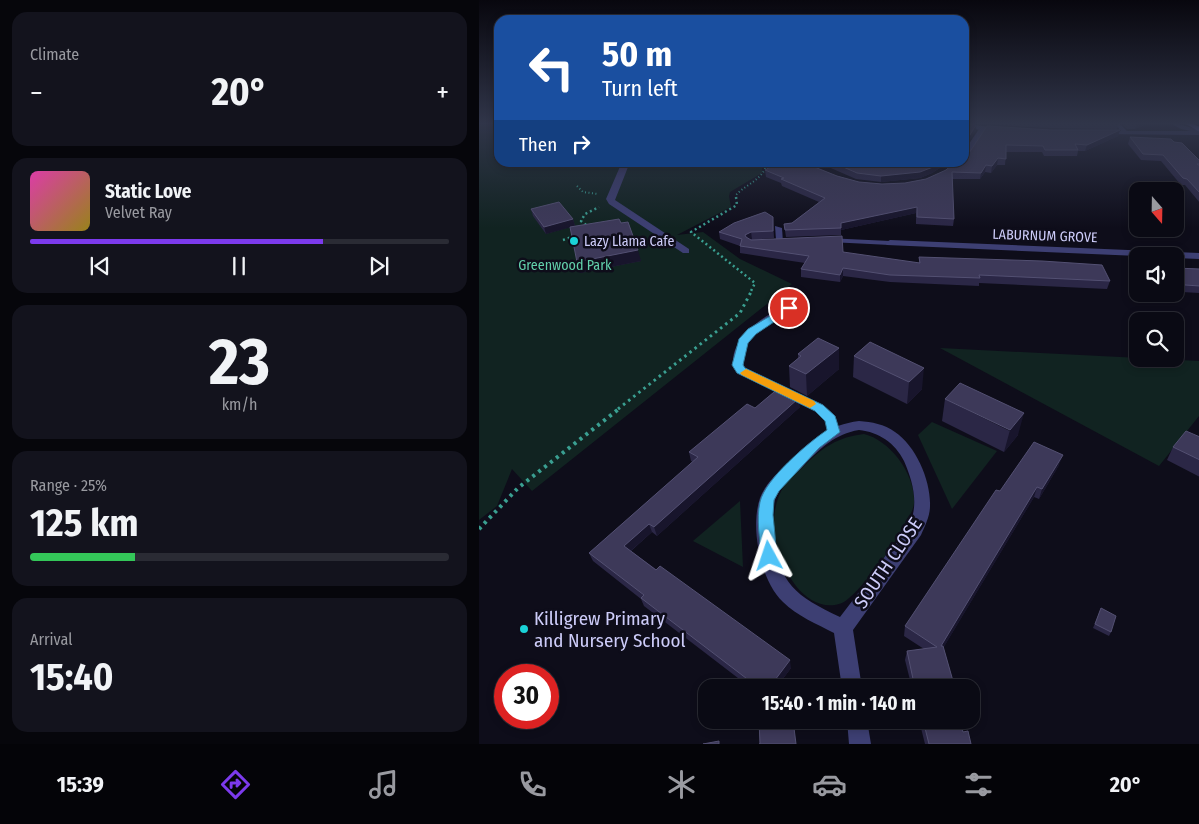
<!DOCTYPE html>
<html lang="en">
<head>
<meta charset="utf-8">
<style>
	:root { --surface:#0a0a14; --page:#13131d; --text:#f1f3f6; --muted:#999aa0; --line:#2a2b34; --accent:#7c3aed }
	body { margin:0; font-family:"Fira Sans Condensed",sans-serif; background:var(--page); color:var(--text); height:100vh; display:flex; flex-direction:column; font-size:19px; white-space:nowrap }
	* { box-sizing:border-box; margin:0 }
	p { font-size:16px; color:var(--muted) }
	.icon { flex:none; width:28px; height:28px; fill:none; stroke:currentColor; stroke-width:2; stroke-linecap:round; stroke-linejoin:round }
	.map { position:relative; flex:1; overflow:hidden }
	.side { display:flex; flex-direction:column; gap:12px; padding:12px; background:#06060b; width:479px }
	.side>* { flex:none }
	.banner { position:absolute; left:15px; top:15px; width:475px; height:152px; border-radius:15px; box-shadow:0 2px 8px #0003,0 0 0 1px var(--line); background:#1a4fa0; color:#fff; overflow:hidden }
	.needle { width:32px; rotate:160deg }
	.fabs { position:absolute; left:650px; top:182px; display:grid; gap:10px }
	.fabs a { display:grid; place-items:center; width:55px; height:55px; border-radius:10px; background:var(--surface); box-shadow:0 2px 8px #0003,0 0 0 1px var(--line); font-size:25px }
	.speed { position:absolute; left:15px; top:664px; display:flex; gap:10px; font-size:25px; font-weight:700; text-align:center }
	.speed>* { display:grid; place-content:center; width:65px; height:65px; border-radius:50%; background:var(--surface); box-shadow:0 2px 8px #0003,0 0 0 1px var(--line); line-height:1 }
	.speed .limit { border:8px solid #d22; background:#fff; color:#111 }
	.pin { position:absolute; display:grid; place-items:center; width:42px; height:42px; color:#fff; margin:-21px; border:2px solid #fff; border-radius:50%; box-shadow:0 1px 5px #0007 }
	.me { position:absolute; width:55px; margin:-28px; rotate:355deg; stroke-linejoin:round; filter:drop-shadow(0 0 4px #0008) }
	.turn { display:flex; align-items:center; gap:18px; height:105px; padding:0 25px; font-size:22px }
	.turn .icon { width:65px; height:65px; stroke-width:2.5 }
	.turn b { display:block; font-size:35px; line-height:42px }
	.then { display:flex; align-items:center; height:48px; padding:0 25px; background:#0003; gap:10px; font-size:19px }
	.big { font-size:38px; font-weight:700; line-height:1.1 }
	.side .widget { flex:1; display:flex; flex-direction:column; justify-content:center; gap:8px; min-width:0; padding:0 18px; border-radius:15px; background:var(--page) }
	.side .dial { align-items:center; gap:0 }
	.dial b { font-size:65px; line-height:1 }
	.song { display:flex; align-items:center; gap:15px }
	.cover { width:60px; height:60px; border-radius:8px; background:linear-gradient(135deg,hsl(320 70% 55%),hsl(50 70% 35%)) }
	.played { height:5px; border-radius:2px; background:linear-gradient(90deg,var(--accent) 70%,var(--line) 70%) }
	.keys { display:flex; justify-content:space-around; direction:ltr }
	.heat { display:flex; justify-content:space-between; align-items:center; font-size:28px; direction:ltr }
	.charge { height:8px; border-radius:4px; background:linear-gradient(90deg,#34c759 25%,var(--line) 0) }
	.trip { position:absolute; left:219px; top:679px; width:282px; height:50px; border-radius:15px; background:var(--surface); box-shadow:0 2px 8px #0003,0 0 0 1px var(--line); font-weight:700; line-height:50px; text-align:center }
	.dock { display:flex; height:80px; justify-content:space-around; align-items:center; background:#040408; color:var(--muted) }
	.dock .icon { width:35px; height:35px }
	.dock .active { color:var(--accent) }
	.dock b { font-size:22px; color:var(--text) }
	main { display:flex; flex:1; min-height:0 }
	.map>svg:first-child { display:block }
	.green { fill:#112321 }
	.lines { fill:none; stroke-linecap:round; stroke-linejoin:round }
	.path-far3 { stroke:#3a9f91; stroke-width:2; stroke-dasharray:1 2.5; stroke-linecap:butt }
	.path-far2 { stroke:#3a9f91; stroke-width:2.5; stroke-dasharray:2 3; stroke-linecap:butt }
	.path-far1 { stroke:#3a9f91; stroke-width:3; stroke-dasharray:2.5 4; stroke-linecap:butt }
	.path { stroke:#3a9f91; stroke-width:4; stroke-dasharray:3 4.5; stroke-linecap:butt }
	.service { fill:#3d3f73; fill-rule:evenodd }
	.minor { fill:#3d3f73; fill-rule:evenodd }
	.tertiary { fill:#3d3f73; fill-rule:evenodd }
	.secondary { fill:#6e74ee; fill-rule:evenodd }
	.wall { fill:#2b2746 }
	.shaded-wall { fill:#18152c }
	.building { fill:#3d3959; stroke:#535072 }
	.route { fill:#4fc3f7; stroke:#337fa1 }
	.slow { fill:#f59e0b }
	.poi-dot { fill:#1ad2d7; stroke:#0e0d1a; stroke-width:2 }
	.labels { text-anchor:middle; dominant-baseline:central; stroke-width:5; stroke-linejoin:round; paint-order:stroke }
	.far-street-label { font-size:14px; fill:#cdccf9; stroke:#0e0d1a }
	.far-poi-label { font-size:14px; fill:#cdccf9; stroke:#0e0d1a; text-anchor:start }
	.far-park-label { font-size:14px; fill:#62cfab; stroke:#0e0d1a }
	.near-street-label { font-size:19px; fill:#cdccf9; stroke:#0e0d1a }
	.near-poi-label { font-size:19px; fill:#cdccf9; stroke:#0e0d1a; text-anchor:start }
</style>
</head>
<body>
<main>
<section class="side">
<div class="widget"><p>Climate</p>
<div class="heat"><a>−</a><b class="big">20°</b><a>+</a></div>
</div>
<div class="widget">
<div class="song"><i class="cover"></i><div><b>Static Love</b><p>Velvet Ray</p></div></div>
<div class="played"></div>
<div class="keys"><svg class="icon" aria-label="previous" viewBox="0 0 24 24"><path d="M18 5L8 12l10 7zM5 5v14"/></svg><svg class="icon" aria-label="pause" viewBox="0 0 24 24"><path d="M8 5v14M16 5v14"/></svg><svg class="icon" aria-label="next" viewBox="0 0 24 24"><path d="M6 5l10 7-10 7zM19 5v14"/></svg></div>
</div>
<div class="widget dial"><b>23</b><p>km/h</p></div>
<div class="widget"><p>Range · 25%</p><b class="big">125 km</b><div class="charge"></div></div>
<div class="widget"><p>Arrival</p><b class="big">15:40</b></div>
</section>
<div class="map">
<svg width="721" height="744" viewBox="0 0 721 744">
	<rect width="100%" height="100%" fill="#0e0d1a"/>
	<g class="green">
		<polygon points="0,124 20,124 20,162 283,163 283,173 251,192 250,196 252,207 198,235 224,232 261,259 313,284 53,491 33,469 18,506 0,520"/>
		<polygon points="461,348 720,361 720,416 680,466"/>
		<polygon points="453,422 518,451 473,509 439,435"/>
		<path d="M385,434C411,440 437,475 435,503C434,522 380,596 363,603C345,610 328,600 317,586C296,558 285,514 307,483C312,476 320,471 326,465C344,447 359,437 385,434Z"/>
		<polygon points="261,501 264,567 214,541"/>
	</g>
	<g class="lines">
		<g class="path-far3">
			<polyline points="98,186 104,192 119,194"/>
			<path d="M257,198V195C268,183 285,180 288,162"/>
		</g>
		<g class="path-far2">
			<polyline points="257,197 258,205 212,232 276,283 272,291"/>
			<polyline points="107,225 102,221 106,214 120,207"/>
			<polyline points="84,240 96,236"/>
		</g>
		<polyline class="path-far1" points="139,409 261,313 273,290"/>
		<polyline class="path" points="0,529 39,488 141,408"/>
		<g class="service">
			<polygon points="636,124 641,124 649,132 649,134 645,134"/>
			<polygon points="693,124 699,124 721,130 721,133 702,129"/>
			<polygon points="296,226 303,228 304,242 298,242 297,240"/>
			<polygon points="347,238 411,241 415,243 411,245 350,242 347,242"/>
			<path d="M310,305L313,306L314,308L313,310C296,320 254,342 266,368L344,405L356,416L361,432L359,435H351L347,421L336,411L258,372C241,345 287,312 310,305Z"/>
		</g>
		<g class="minor">
			<path d="M501,127L506,128L504,135L488,158H485C485,147 496,137 501,127Z"/>
			<polygon points="143,162 151,162 136,200 210,249 210,253 204,253 130,204 127,199"/>
			<polygon points="411,240 721,253 721,259 696,258 696,256 659,256 408,245 406,243"/>
			<path d="M380,421C393,422 405,424 416,432C437,446 452,481 451,506C451,516 446,526 442,535L374,630L383,688H363L355,633C338,624 318,616 304,602C281,580 271,527 281,498C287,482 301,471 312,460C333,439 350,425 380,421ZM380,430C400,432 416,443 425,461C432,477 438,496 434,514C431,530 417,543 407,555C392,576 377,596 361,617C317,596 299,584 295,533C294,521 292,506 298,495C304,483 317,474 326,464C342,448 356,434 380,430Z"/>
			<polygon points="368,720 388,720 392,744 370,744"/>
		</g>
		<g class="tertiary">
			<polygon points="485,124 522,128 525,130 522,132 485,128"/>
			<polygon points="625,131 721,131 721,135 623,134 622,133"/>
		</g>
		<polygon class="secondary" points="707,124 714,124 721,127 721,132"/>
	</g>
	<g class="wall">
		<polygon points="505,124 639,124 638,129 571,128"/>
		<polygon points="643,124 668,124 656,129 648,129"/>
		<polygon points="572,130 641,130 639,136 606,151 599,151 598,156 565,156 563,152 527,152 526,165 518,165 512,173 506,172 501,179 473,179 475,219 474,226 437,224 437,213 362,230 362,235 307,237 305,224 313,223 340,202 303,186 302,183 287,177 286,170 338,168 358,176 380,182 403,184 426,183 447,179 485,162 486,154"/>
		<polygon points="651,137 695,142 721,161 721,203 706,185 702,185 682,161 662,160 649,144"/>
		<polygon points="338,162 470,162 453,173 441,178 402,182 377,179"/>
		<polygon points="52,209 94,219 96,226 142,223 162,261 101,273 91,227 67,234 54,216"/>
		<polygon points="294,217 295,238 272,240 440,263 440,257 631,281 628,289 500,283 500,286 411,282 364,276 361,282 322,277 322,269 326,263 261,253 261,246 241,239 240,232"/>
		<polygon points="696,268 721,269 721,293 703,292 696,280"/>
		<polygon points="391,342 443,389 428,404 374,377 375,356"/>
		<polygon points="319,354 360,369 328,396 311,387 310,366 319,359"/>
		<polygon points="466,399 539,435 525,452 463,421"/>
		<polygon points="321,407 178,536 173,532 152,551 312,668 297,688 272,688 165,606 162,599 114,561 110,553 214,462 212,461 210,452 276,408"/>
		<polygon points="721,437 721,477 688,460 694,447"/>
		<polygon points="580,465 560,499 555,497 464,648 476,688 433,688 426,660 428,651 445,649 425,636 426,626 521,491"/>
		<polygon points="622,608 632,632 630,636 614,628"/>
		<polygon points="440,720 481,720 484,732 492,744 446,744"/>
	</g>
	<g class="shaded-wall">
		<polygon points="658,124 668,124 656,129"/>
		<polygon points="497,125 497,131 485,149 486,143"/>
		<polygon points="641,130 639,136 606,151 608,145"/>
		<polygon points="519,158 518,165 512,173 513,166"/>
		<polygon points="461,162 470,162 453,173 441,178 402,182 402,176"/>
		<polygon points="507,165 506,172 501,179 502,173"/>
		<polygon points="438,207 437,213 362,230 362,223"/>
		<polygon points="94,219 96,226 67,234 65,227"/>
		<polygon points="272,232 273,239 267,242 266,235"/>
		<polygon points="159,250 162,261 101,273 98,262"/>
		<polygon points="364,268 364,276 361,282 361,275"/>
		<polygon points="360,348 360,369 328,396 327,374"/>
		<polygon points="445,368 443,389 428,404 430,382"/>
		<polygon points="320,398 321,407 178,536 175,527"/>
		<polygon points="545,413 539,435 525,452 531,430"/>
		<polygon points="584,455 580,465 560,499 563,489"/>
		<polygon points="558,487 555,497 460,655 462,646"/>
		<polygon points="170,524 173,532 148,554 145,546"/>
		<polygon points="311,660 312,668 297,688 290,688"/>
	</g>
	<g class="building">
		<polygon points="485,124 497,125 486,143 485,147"/>
		<polygon points="508,126 572,130 641,130 608,145 596,144 599,150 566,150 564,146 527,145 527,159 519,158 513,166 507,165 502,173 473,172 475,219 438,217 438,207 362,223 362,228 306,230 305,224 313,223 346,198 302,179 305,178 286,170 300,162 329,162 338,168 358,176 380,182 403,184 426,183 447,179 467,170 476,162 485,162 485,153 486,154 490,153"/>
		<polygon points="651,137 692,139 695,142 703,143 721,161 721,164 718,164 721,166 721,193 708,179 704,178 684,155 664,154"/>
		<polygon points="353,162 461,162 454,167 441,172 402,176 378,173"/>
		<polygon points="80,202 94,219 65,227 52,209"/>
		<polygon points="286,212 294,217 294,231 272,232 266,235 267,237 272,240 363,236 364,252 441,263 440,257 563,261 623,265 631,281 500,275 501,278 411,275 364,268 361,275 322,269 330,256 261,246 263,239 240,232 255,223"/>
		<polygon points="140,219 142,223 149,222 159,250 98,262 91,227"/>
		<polygon points="696,268 721,269 721,286 706,285"/>
		<polygon points="339,338 360,348 327,374 310,366 322,356 319,354"/>
		<polygon points="391,342 445,368 430,382 375,356"/>
		<polygon points="481,383 545,413 531,430 466,399"/>
		<polygon points="301,387 318,396 320,398 175,527 170,524 145,546 177,570 181,566 311,660 290,688 280,688 162,598 165,595 110,553 219,457 210,452 268,404 276,408"/>
		<polygon points="707,431 721,437 721,460 694,447"/>
		<polygon points="555,442 584,455 563,489 558,487 462,646 464,646 476,688 436,688 428,651 458,647 426,626 517,490 521,491"/>
		<polygon points="622,608 637,616 632,632 616,624"/>
		<polygon points="280,720 314,720 317,744 280,744 281,744"/>
		<polygon points="444,720 481,720 484,732 489,731 492,744 450,744"/>
		<polygon points="240,741 240,744 224,744"/>
	</g>
	<linearGradient id="sky" x2="0" y2="1"><stop stop-color="#08070e"/><stop offset="0.54" stop-color="#303549"/><stop offset="1" stop-color="#303549" stop-opacity="0"/></linearGradient>
	<rect width="721" height="228" fill="url(#sky)"/>
	<path class="route" d="M310,305L315,308L313,310L277,334L269,343L264,365L266,368L344,405L356,416L361,432L340,448L300,491L295,500L294,515L298,556L295,561L290,563L285,561L282,556C281,538 277,520 281,502C286,479 329,443 348,430L346,421L336,411L258,373L253,365L260,339L269,329Z"/>
	<polygon class="slow" points="267,369 335,401 337,404 331,408 327,406 263,375 261,373"/>
	<g class="poi-dot">
		<circle cx="95" cy="241" r="5"/>
		<circle cx="45" cy="629" r="5"/>
	</g>
	<g class="labels">
		<g class="far-street-label">
			<text transform="translate(566 236) rotate(2)">LABURNUM GROVE</text>
		</g>
		<g class="far-poi-label">
			<text x="105" y="241">Lazy Llama Cafe</text>
		</g>
		<g class="far-park-label">
			<text x="86" y="265">Greenwood Park</text>
		</g>
		<g class="near-street-label">
			<text transform="translate(409 563) rotate(-56)">SOUTH CLOSE</text>
		</g>
		<g class="near-poi-label">
			<text x="55" y="618">Killigrew Primary<tspan x="55" dy="22">and Nursery School</tspan></text>
		</g>
	</g>
</svg>
<div class="fabs">
<a><svg class="needle" viewBox="-14 -14 28 28"><path d="M0-13l5 13h-10z" fill="#e53935"/><path d="M0 13l5-13h-10z" fill="#999aa0"/></svg></a>
<a><svg class="icon" aria-label="sound" viewBox="0 0 24 24"><path d="M4 9h4l5-4v14l-5-4H4zM17 9q2 3 0 6"/></svg></a>
<a><svg class="icon" aria-label="search" viewBox="0 0 24 24"><circle cx="10" cy="10" r="6"/><path d="M15 15l6 6"/></svg></a>
</div>
<div class="speed"><div class="limit">30</div></div>
<div class="pin" style="left:310px;top:308px;background:#d93025"><svg class="icon" aria-label="arrive" viewBox="0 0 24 24"><path d="M6 21V4h12l-3 4 3 4H6"/></svg></div>
<svg class="me" style="left:290px;top:556px" viewBox="-20 -20 40 40"><path d="M0-17L14 15 0 8-14 15z" fill="#4fc3f7" stroke="#fff" stroke-width="4"/></svg>
<div class="trip">15:40 · 1 min · 140 m</div>
<div class="banner">
<div class="turn"><svg class="icon" aria-label="left" viewBox="0 0 24 24"><path d="M17 20v-9H6M10 6l-5 5 5 5"/></svg><div><b>50 m</b>Turn left</div></div>
<div class="then">Then<svg class="icon" aria-label="right" viewBox="0 0 24 24"><path d="M7 20v-9h11M14 6l5 5-5 5"/></svg></div>
</div>
</div>
</main>
<nav class="dock">
<b>15:39</b>
<svg class="icon active" aria-label="directions" viewBox="0 0 24 24"><path d="M12 3l9 9-9 9-9-9zM9 14v-3h6M13 9l2 2-2 2"/></svg>
<svg class="icon" aria-label="music" viewBox="0 0 24 24"><path d="M9 18V5l10-2v13"/><circle cx="6" cy="18" r="3"/><circle cx="16" cy="16" r="3"/></svg>
<svg class="icon" aria-label="phone" viewBox="0 0 24 24"><path d="M5 4h4l2 5-3 2q2 4 5 5l2-3 5 2v4C11 20 4 13 5 4z"/></svg>
<svg class="icon" aria-label="climate" viewBox="0 0 24 24"><path d="M12 3v18M4 7l16 10M4 17L20 7"/></svg>
<svg class="icon" aria-label="car" viewBox="0 0 24 24"><path d="M5 17H2v-5l4-1 3-4h7l3 4 3 1v5h-3M9 17h6M6 11h13"/><circle cx="7" cy="17" r="2"/><circle cx="17" cy="17" r="2"/></svg>
<svg class="icon" aria-label="filters" viewBox="0 0 24 24"><path d="M4 7h16M4 17h16"/><circle cx="9" cy="7" r="2"/><circle cx="15" cy="17" r="2"/></svg>
<b>20°</b>
</nav>
</body>
</html>
